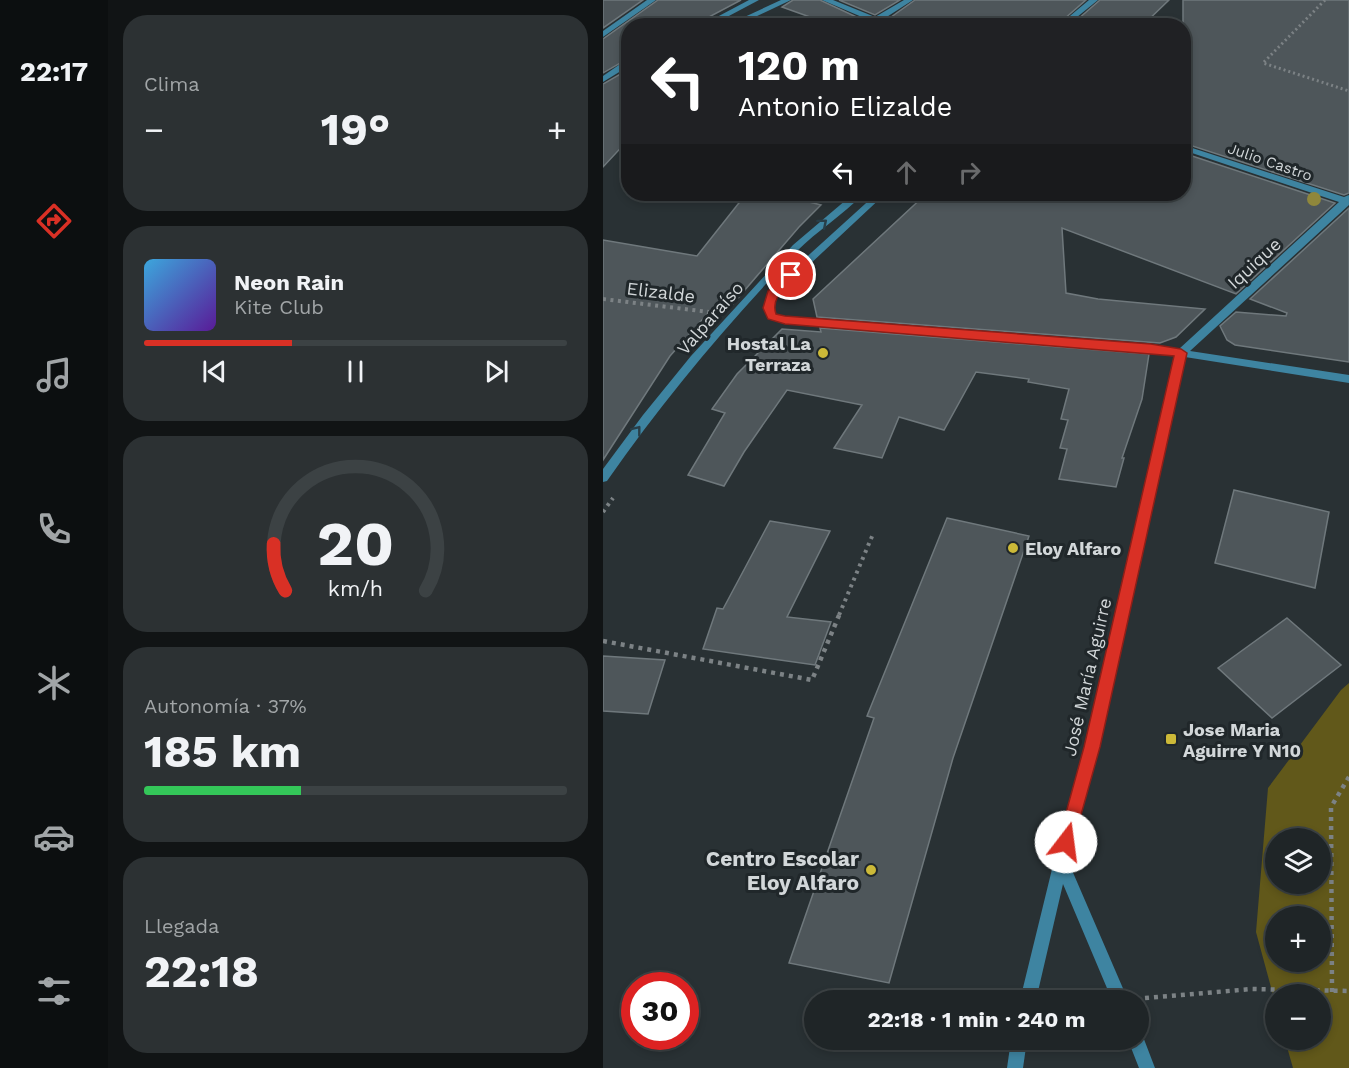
<!DOCTYPE html>
<html lang="es">
<head>
<meta charset="utf-8">
<style>
	:root { --surface:#1f2527; --page:#2c3133; --text:#f1f3f6; --muted:#a1a5a7; --line:#3c4244; --accent:#d93025 }
	body { margin:0; font-family:"Work Sans",sans-serif; background:var(--page); color:var(--text); height:100vh; display:flex; flex-direction:column; font-size:22px; white-space:nowrap }
	* { box-sizing:border-box; margin:0 }
	p { font-size:20px; color:var(--muted) }
	.icon { flex:none; width:33px; height:33px; fill:none; stroke:currentColor; stroke-width:2; stroke-linecap:round; stroke-linejoin:round }
	.map { position:relative; flex:1; overflow:hidden }
	.drawer { display:flex; flex-direction:column; gap:15px; padding:15px; background:#111415; width:495px }
	.drawer>* { flex:none }
	.guide { position:absolute; left:18px; top:18px; width:570px; height:183px; border-radius:24px; box-shadow:0 3px 9px #0003,0 0 0 2px var(--line); background:#202124; color:#fff; overflow:hidden }
	.controls { position:absolute; left:662px; top:828px; display:grid; gap:12px }
	.controls a { display:grid; place-items:center; width:66px; height:66px; border-radius:50%; background:var(--surface); box-shadow:0 3px 9px #0003,0 0 0 2px var(--line); font-size:30px }
	.speed { position:absolute; left:18px; top:972px; display:flex; gap:12px; font-size:30px; font-weight:700; text-align:center }
	.speed>* { display:grid; place-content:center; width:78px; height:78px; border-radius:50%; background:var(--surface); box-shadow:0 3px 9px #0003,0 0 0 2px var(--line); line-height:1 }
	.speed .limit { border:9px solid #d22; background:#fff; color:#111 }
	.pin { position:absolute; display:grid; place-items:center; width:51px; height:51px; color:#fff; margin:-26px; border:3px solid #fff; border-radius:50%; box-shadow:0 2px 6px #0007 }
	.me { position:absolute; width:66px; margin:-33px; rotate:15deg; stroke-linejoin:round; filter:drop-shadow(0 0 4px #0008) }
	.turn { display:flex; align-items:center; gap:21px; height:126px; padding:0 18px; font-size:27px }
	.turn .icon { width:78px; height:78px; stroke-width:2.5 }
	.turn b { display:block; font-size:42px; line-height:51px }
	.lanes { display:flex; align-items:center; height:57px; padding:0 18px; background:#0003; justify-content:center; gap:30px; direction:ltr }
	.lanes .off { opacity:.35 }
	.big { font-size:45px; font-weight:700; line-height:1.1 }
	.drawer .widget { flex:1; display:flex; flex-direction:column; justify-content:center; gap:9px; min-width:0; padding:0 21px; border-radius:24px; background:var(--page) }
	.drawer .dial { align-items:center; gap:0 }
	.dial svg { height:156px; overflow:visible; fill:none; stroke:var(--line); stroke-width:7; stroke-linecap:round; text-anchor:middle }
	.dial text { fill:var(--text); stroke:none }
	.song { display:flex; align-items:center; gap:18px }
	.cover { width:72px; height:72px; border-radius:9px; background:linear-gradient(135deg,hsl(200 70% 55%),hsl(270 70% 35%)) }
	.played { height:6px; border-radius:3px; background:linear-gradient(90deg,var(--accent) 35%,var(--line) 35%) }
	.keys { display:flex; justify-content:space-around; direction:ltr }
	.heat { display:flex; justify-content:space-between; align-items:center; font-size:33px; direction:ltr }
	.charge { height:9px; border-radius:4px; background:linear-gradient(90deg,#34c759 37%,var(--line) 0) }
	.trip { position:absolute; left:201px; top:990px; width:345px; height:60px; border-radius:30px; background:var(--surface); box-shadow:0 3px 9px #0003,0 0 0 2px var(--line); font-weight:700; line-height:60px; text-align:center }
	main { display:flex; flex:1; min-height:0 }
	.dock { display:flex; flex-direction:column; width:108px; justify-content:space-around; align-items:center; background:#0c0f10; color:var(--muted) }
	.dock .icon { width:42px; height:42px }
	.dock .selected { color:var(--accent) }
	.dock b { font-size:27px; color:var(--text) }
	.map>svg:first-child { display:block }
	.green { fill:#61581a; fill-rule:evenodd }
	.building { fill:#4e565a; stroke:#6f787c; stroke-width:1.5 }
	.lines { fill:none; stroke-linecap:round; stroke-linejoin:round }
	.path-far2 { stroke:#7c8285; stroke-width:3; stroke-dasharray:2 3; stroke-linecap:butt }
	.path-far1 { stroke:#7c8285; stroke-width:4; stroke-dasharray:3 4.5; stroke-linecap:butt }
	.path { stroke:#7c8285; stroke-width:4.5; stroke-dasharray:4 5; stroke-linecap:butt }
	.lane { fill:#3e84a1; fill-rule:evenodd }
	.street { fill:#3e84a1; fill-rule:evenodd }
	.tree { fill:#8f873c }
	.oneway { stroke:#283e48 }
	.route { fill:#d93025; stroke:#8d1f18; stroke-width:1.5 }
	.poi-dot { fill:#ccb938; stroke:#20272a; stroke-width:2 }
	.labels { text-anchor:middle; dominant-baseline:central; stroke-width:6; stroke-linejoin:round; paint-order:stroke }
	.far-street-label { font-size:15px; fill:#d2d7d9; stroke:#20272a }
	.street-label { font-size:18px; fill:#d2d7d9; stroke:#20272a }
	.poi-label { font-size:18px; font-weight:bold; fill:#d2d7d9; stroke:#20272a; text-anchor:start }
	.near-poi-label { font-size:21px; font-weight:bold; fill:#d2d7d9; stroke:#20272a; text-anchor:end }
</style>
</head>
<body>
<main>
<nav class="dock">
<b>22:17</b>
<svg class="icon selected" aria-label="directions" viewBox="0 0 24 24"><path d="M12 3l9 9-9 9-9-9zM9 14v-3h6M13 9l2 2-2 2"/></svg>
<svg class="icon" aria-label="music" viewBox="0 0 24 24"><path d="M9 18V5l10-2v13"/><circle cx="6" cy="18" r="3"/><circle cx="16" cy="16" r="3"/></svg>
<svg class="icon" aria-label="phone" viewBox="0 0 24 24"><path d="M5 4h4l2 5-3 2q2 4 5 5l2-3 5 2v4C11 20 4 13 5 4z"/></svg>
<svg class="icon" aria-label="climate" viewBox="0 0 24 24"><path d="M12 3v18M4 7l16 10M4 17L20 7"/></svg>
<svg class="icon" aria-label="car" viewBox="0 0 24 24"><path d="M5 17H2v-5l4-1 3-4h7l3 4 3 1v5h-3M9 17h6M6 11h13"/><circle cx="7" cy="17" r="2"/><circle cx="17" cy="17" r="2"/></svg>
<svg class="icon" aria-label="filters" viewBox="0 0 24 24"><path d="M4 7h16M4 17h16"/><circle cx="9" cy="7" r="2"/><circle cx="15" cy="17" r="2"/></svg>
</nav>
<section class="drawer">
<div class="widget"><p>Clima</p>
<div class="heat"><a>−</a><b class="big">19°</b><a>+</a></div>
</div>
<div class="widget">
<div class="song"><i class="cover"></i><div><b>Neon Rain</b><p>Kite Club</p></div></div>
<div class="played"></div>
<div class="keys"><svg class="icon" aria-label="previous" viewBox="0 0 24 24"><path d="M18 5L8 12l10 7zM5 5v14"/></svg><svg class="icon" aria-label="pause" viewBox="0 0 24 24"><path d="M8 5v14M16 5v14"/></svg><svg class="icon" aria-label="next" viewBox="0 0 24 24"><path d="M6 5l10 7-10 7zM19 5v14"/></svg></div>
</div>
<div class="widget dial"><svg viewBox="0 0 100 80">
<path d="M14 69A42 42 0 1 1 86 69"/>
<path d="M14 69A42 42 0 0 1 8 45" stroke="#d93025"/>
<text x="50" y="56" font-size="32" font-weight="700">20</text>
<text x="50" y="72" font-size="11">km/h</text>
</svg></div>
<div class="widget"><p>Autonomía · 37%</p><b class="big">185 km</b><div class="charge"></div></div>
<div class="widget"><p>Llegada</p><b class="big">22:18</b></div>
</section>
<div class="map">
<svg width="746" height="1068" viewBox="0 0 746 1068">
	<rect width="100%" height="100%" fill="#293134"/>
	<path class="green" d="M746,683V1068H690L682,1040H717V994H672V1002L653,932L665,788L738,690ZM672,838H717V884H672ZM672,916H717V962H672Z"/>
	<g class="building">
		<polygon points="0,0 40,0 0,28"/>
		<polygon points="55,0 138,0 89,26 26,26 26,58 0,73 0,39"/>
		<polygon points="190,0 217,0 273,26 232,26 179,7"/>
		<polygon points="236,0 297,0 272,15"/>
		<polygon points="312,0 483,0 453,26 293,26 284,20"/>
		<polygon points="497,0 566,0 539,26 467,26"/>
		<polygon points="580,0 746,0 746,193 741,195 580,143"/>
		<polygon points="26,69 26,139 0,167 0,84"/>
		<polygon points="580,153 732,203 633,294 459,228 463,293 495,299 602,309 573,337 557,343 214,317 210,299 323,194 457,194 462,200 472,194 580,194"/>
		<polygon points="143,194 175,194 218,205 196,227 129,305 114,303 67,356 0,460 0,240 94,256"/>
		<polygon points="746,208 746,362 632,345 624,340 617,326 633,312 683,316 684,313 647,299"/>
		<polygon points="217,328 546,354 539,399 519,458 521,458 513,487 456,479 464,449 457,448 465,420 458,419 466,389 425,382 426,379 373,372 341,430 296,417 279,458 231,448 259,405 184,390 141,452 121,486 85,475 122,413 109,409 134,374 179,329 218,332"/>
		<polygon points="631,490 726,512 712,588 612,563"/>
		<polygon points="344,518 426,536 350,758 286,983 186,963 271,718 264,716"/>
		<polygon points="167,521 227,531 184,617 228,622 212,665 100,649 114,608 120,609"/>
		<polygon points="684,618 738,665 669,718 615,668"/>
		<polygon points="0,656 62,660 45,714 0,711"/>
	</g>
	<g class="lines">
		<polyline class="path-far2" points="722,0 660,63 746,91"/>
		<g class="path-far1">
			<polyline points="0,299 106,312"/>
			<polyline points="0,512 10,498"/>
			<polyline points="236,615 270,534"/>
		</g>
		<g class="path">
			<polyline points="0,641 209,680 237,613"/>
			<polyline points="729,992 728,807 746,777"/>
			<polyline points="542,998 649,989 746,991"/>
		</g>
		<polygon class="lane" points="459,194 470,194 463,198 460,197"/>
		<g class="street">
			<polygon points="44,0 53,0 0,37 0,31"/>
			<polygon points="146,0 156,0 107,26 97,26"/>
			<polygon points="178,0 188,0 133,26 122,26"/>
			<polygon points="219,0 230,0 272,17 301,0 310,0 279,20 291,26 280,26"/>
			<polygon points="486,0 495,0 463,26 455,26"/>
			<polygon points="23,60 26,60 26,66 0,82 0,76"/>
			<polygon points="580,145 741,197 746,195 746,205 587,351 746,375 746,383 582,357 496,747 465,861 525,1000 509,1000 460,884 433,1000 417,1000 451,861 482,747 572,355 548,352 182,323 165,318 160,308 165,292 273,194 282,194 174,295 170,308 173,314 183,317 548,344 576,349 736,202 580,150"/>
			<path d="M250,194H260C240,215 214,231 194,251C125,323 61,399 4,481L0,482V469L40,415L88,356L190,245Z"/>
			<polygon points="536,1033 539,1034 552,1068 536,1068 525,1040 536,1040"/>
			<polygon points="408,1040 424,1040 420,1068 404,1068"/>
		</g>
	</g>
	<circle class="tree" cx="711" cy="199" r="7"/>
	<defs><path id="oneway-chevron" d="M-2-3.5L2.5 0L-2 3.5" fill="none" stroke-width="1.6" stroke-linecap="round" stroke-linejoin="round" transform="scale(1.5)"/></defs>
	<g class="oneway">
		<use href="#oneway-chevron" transform="translate(220 223) rotate(-40)"/>
		<use href="#oneway-chevron" transform="translate(34 430) rotate(-52)"/>
	</g>
	<path class="route" d="M188,271L194,275C185,286 167,297 173,314L182,316L548,344L578,349L584,353L497,747L469,847L463,850L457,847L455,842L481,747L571,356L182,324L165,319L160,308L165,291Z"/>
	<g class="poi-dot">
		<circle cx="220" cy="353" r="6"/>
		<circle cx="410" cy="548" r="6"/>
		<rect x="562" y="733" width="12" height="12" rx="3"/>
		<circle cx="268" cy="870" r="6"/>
	</g>
	<g class="labels">
		<g class="far-street-label">
			<text transform="translate(667 162) rotate(19)">Julio Castro</text>
		</g>
		<g class="street-label">
			<text transform="translate(651 263) rotate(-43)">Iquique</text>
			<text transform="translate(58 292) rotate(7)">Elizalde</text>
			<text transform="translate(107 318) rotate(-49)">Valparaíso</text>
			<text transform="translate(484 677) rotate(-77)">José María Aguirre</text>
		</g>
		<g class="poi-label">
			<text x="208" y="343" text-anchor="end">Hostal La<tspan x="208" dy="21">Terraza</tspan></text>
			<text x="422" y="548">Eloy Alfaro</text>
			<text x="580" y="729">Jose Maria<tspan x="580" dy="21">Aguirre Y N10</tspan></text>
		</g>
		<g class="near-poi-label">
			<text x="256" y="858">Centro Escolar<tspan x="256" dy="24">Eloy Alfaro</tspan></text>
		</g>
	</g>
</svg>
<div class="controls">
<a><svg class="icon" aria-label="layers" viewBox="0 0 24 24"><path d="M12 4l9 5-9 5-9-5zM3 14l9 5 9-5"/></svg></a>
<a>+</a>
<a>−</a>
</div>
<div class="speed"><div class="limit">30</div></div>
<div class="pin" style="left:188px;top:275px;background:#d93025"><svg class="icon" aria-label="arrive" viewBox="0 0 24 24"><path d="M6 21V4h12l-3 4 3 4H6"/></svg></div>
<svg class="me" style="left:463px;top:842px" viewBox="-20 -20 40 40"><circle r="19" fill="#fff"/><path d="M0-13L10 11 0 6-10 11z" fill="#d93025"/></svg>
<div class="trip">22:18 · 1 min · 240 m</div>
<div class="guide">
<div class="turn"><svg class="icon" aria-label="left" viewBox="0 0 24 24"><path d="M17 20v-9H6M10 6l-5 5 5 5"/></svg><div><b>120 m</b>Antonio Elizalde</div></div>
<div class="lanes"><svg class="icon" aria-label="left" viewBox="0 0 24 24"><path d="M17 20v-9H6M10 6l-5 5 5 5"/></svg><svg class="icon off" aria-label="ahead" viewBox="0 0 24 24"><path d="M12 20V5M6 11l6-6 6 6"/></svg><svg class="icon off" aria-label="right" viewBox="0 0 24 24"><path d="M7 20v-9h11M14 6l5 5-5 5"/></svg></div>
</div>
</div>
</main>
</body>
</html>
